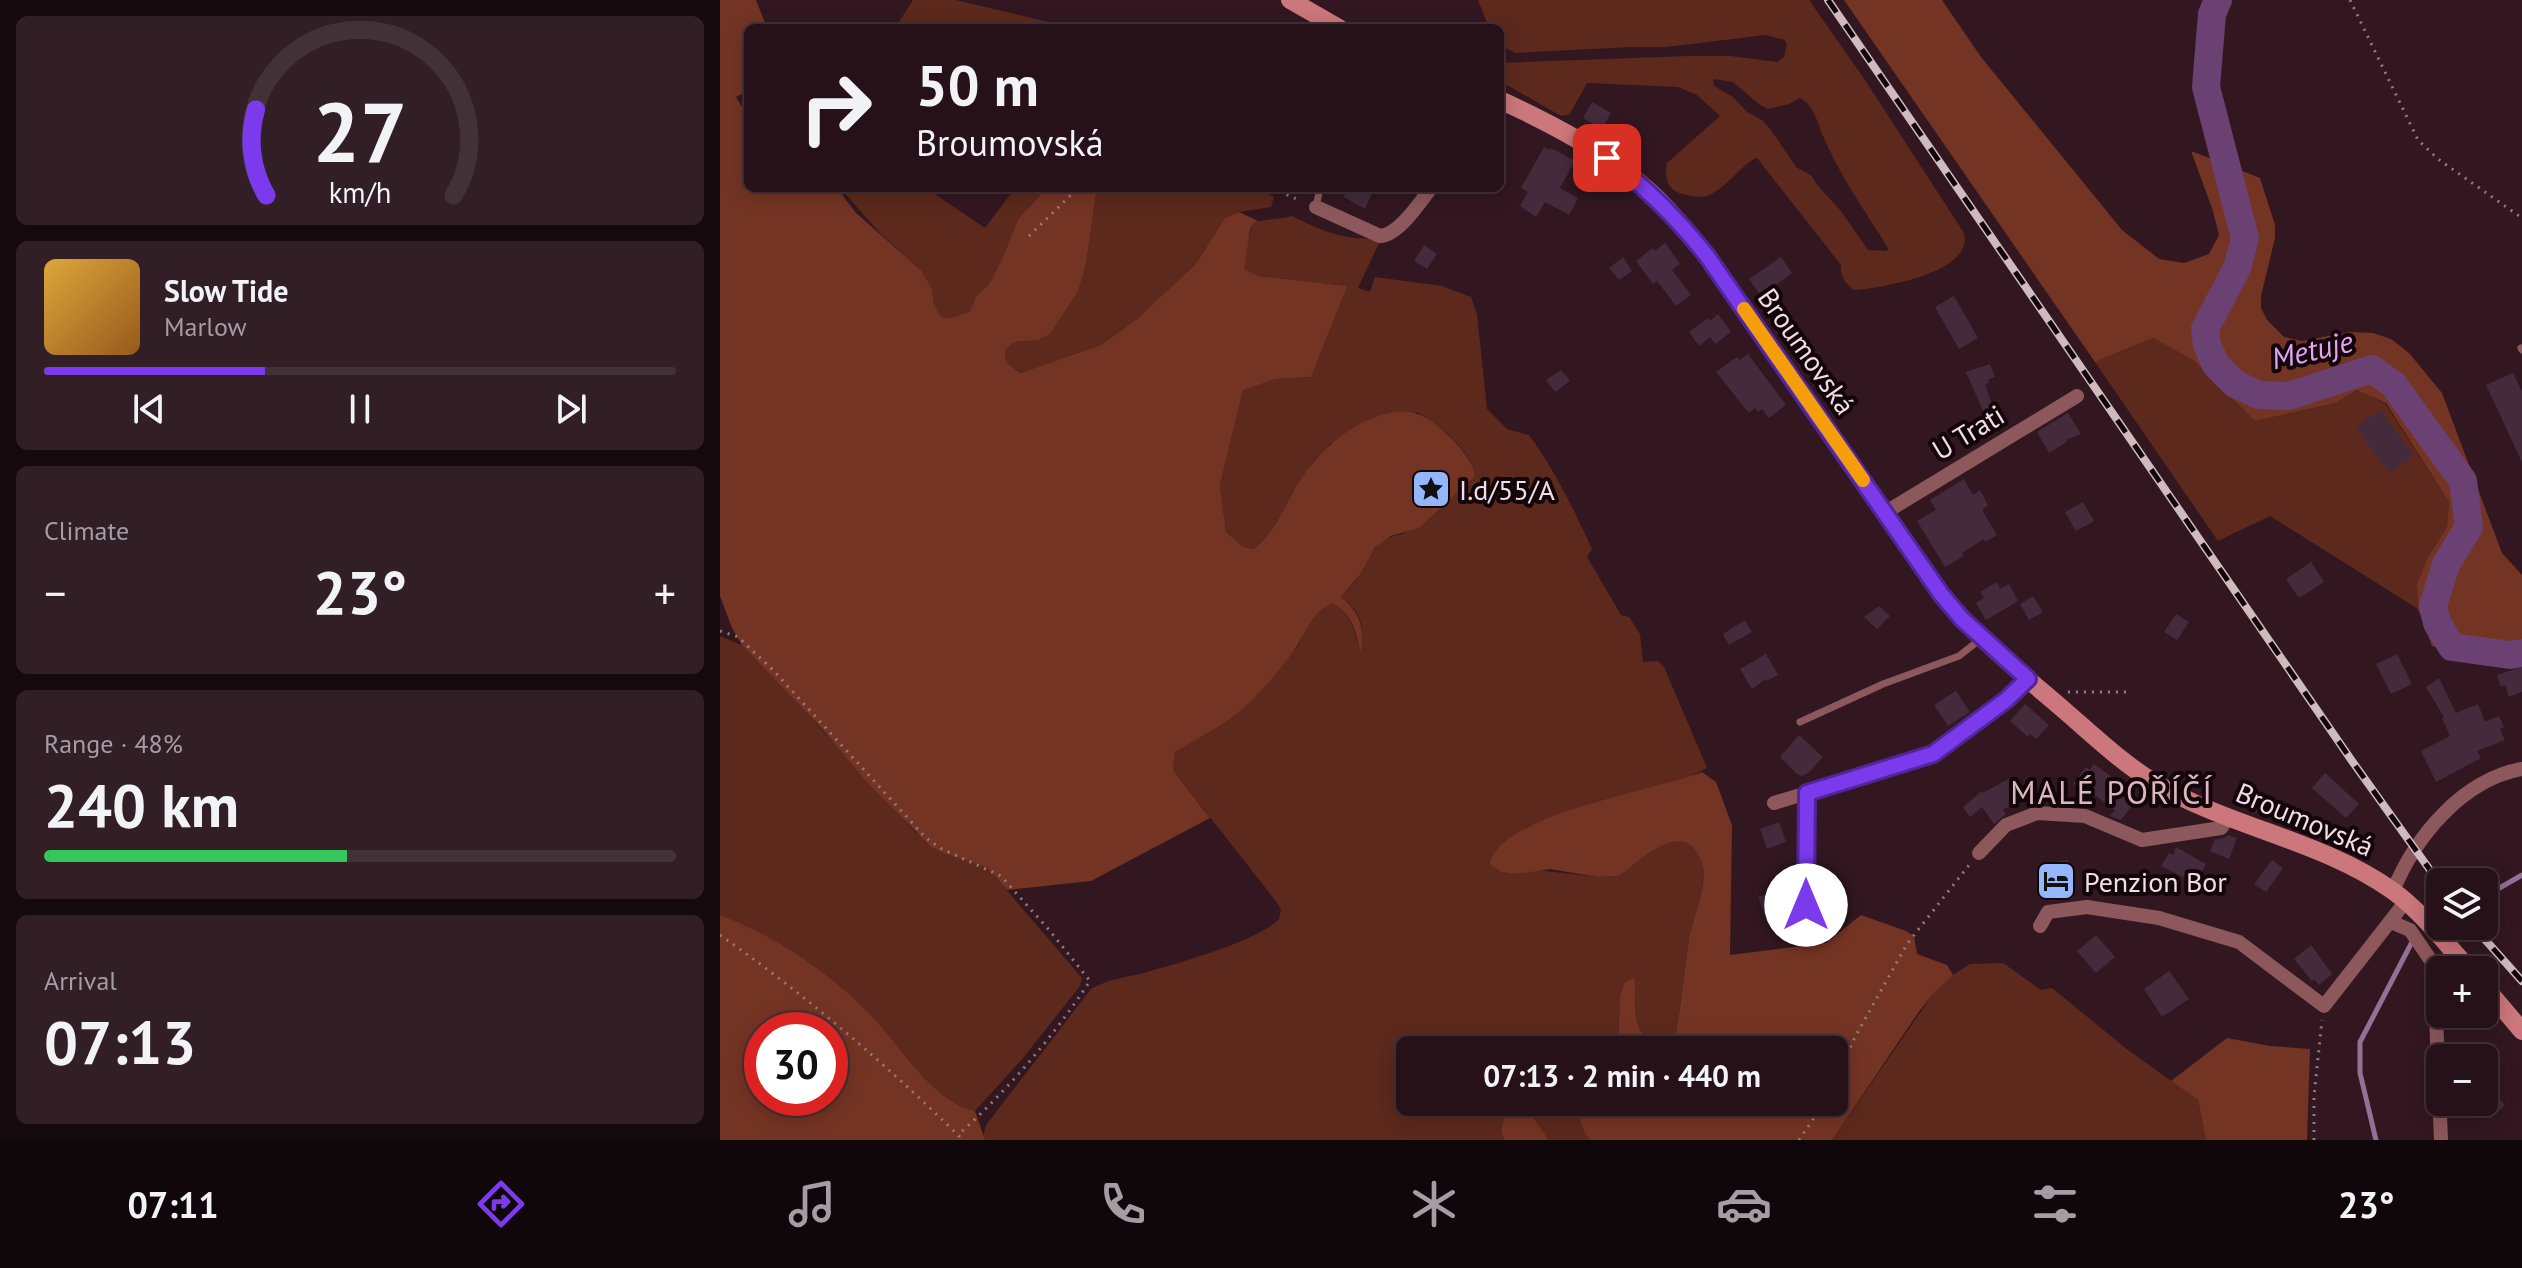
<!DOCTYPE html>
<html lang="en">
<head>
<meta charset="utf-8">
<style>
	:root { --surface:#261118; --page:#321f25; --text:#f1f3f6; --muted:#a49da2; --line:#423137; --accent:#7c3aed }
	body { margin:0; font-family:"PT Sans",sans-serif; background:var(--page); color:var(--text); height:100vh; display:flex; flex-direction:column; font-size:30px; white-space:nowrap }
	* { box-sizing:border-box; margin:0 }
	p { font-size:26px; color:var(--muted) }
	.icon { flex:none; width:44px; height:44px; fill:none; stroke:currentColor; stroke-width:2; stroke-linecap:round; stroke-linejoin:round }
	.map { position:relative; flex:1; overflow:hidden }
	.side { display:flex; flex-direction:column; gap:16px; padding:16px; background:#15090d; width:720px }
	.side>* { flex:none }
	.guide { position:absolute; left:24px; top:24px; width:760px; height:168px; border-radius:12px; box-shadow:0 4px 20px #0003,0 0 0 2px var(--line); background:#261118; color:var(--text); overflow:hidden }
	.controls { position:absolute; left:1706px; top:868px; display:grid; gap:16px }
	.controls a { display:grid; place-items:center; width:72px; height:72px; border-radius:12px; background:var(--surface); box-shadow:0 4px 20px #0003,0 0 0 2px var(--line); font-size:40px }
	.speed { position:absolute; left:24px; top:1012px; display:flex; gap:16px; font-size:40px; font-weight:700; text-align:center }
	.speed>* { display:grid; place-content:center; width:104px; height:104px; border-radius:50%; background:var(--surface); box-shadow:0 4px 20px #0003,0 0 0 2px var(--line); line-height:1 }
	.speed .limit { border:12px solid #d22; background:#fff; color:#111 }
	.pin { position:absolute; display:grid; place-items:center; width:68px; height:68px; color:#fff; margin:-34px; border-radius:16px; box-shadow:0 4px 12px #0006 }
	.me { position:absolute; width:88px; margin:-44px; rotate:0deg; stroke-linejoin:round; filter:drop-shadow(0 0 6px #0008) }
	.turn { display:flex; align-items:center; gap:28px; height:168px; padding:0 40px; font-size:36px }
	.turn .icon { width:104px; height:104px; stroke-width:2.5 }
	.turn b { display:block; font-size:56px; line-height:68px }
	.big { font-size:60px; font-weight:600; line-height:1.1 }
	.side .tile { flex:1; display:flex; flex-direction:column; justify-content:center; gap:12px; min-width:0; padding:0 28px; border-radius:12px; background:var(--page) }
	.side .dial { align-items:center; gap:0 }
	.dial svg { height:208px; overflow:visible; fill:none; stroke:var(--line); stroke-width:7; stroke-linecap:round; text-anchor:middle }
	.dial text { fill:var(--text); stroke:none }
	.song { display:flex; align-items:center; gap:24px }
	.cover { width:96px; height:96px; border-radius:12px; background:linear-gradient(135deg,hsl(40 70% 55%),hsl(30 70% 35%)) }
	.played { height:8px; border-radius:4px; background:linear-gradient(90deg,var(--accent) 35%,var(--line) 35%) }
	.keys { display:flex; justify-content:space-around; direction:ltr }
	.heat { display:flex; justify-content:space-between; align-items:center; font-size:44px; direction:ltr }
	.charge { height:12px; border-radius:6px; background:linear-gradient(90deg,#34c759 48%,var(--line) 0) }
	.trip { position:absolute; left:676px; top:1036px; width:452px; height:80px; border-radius:12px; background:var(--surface); box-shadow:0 4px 20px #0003,0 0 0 2px var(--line); font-weight:600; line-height:80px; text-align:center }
	.menu { display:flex; height:128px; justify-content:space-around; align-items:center; background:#0f070a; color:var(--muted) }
	.menu .icon { width:56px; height:56px }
	.menu .active { color:var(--accent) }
	.menu b { font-size:36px; color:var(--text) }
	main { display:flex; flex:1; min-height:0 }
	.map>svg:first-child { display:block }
	.green { fill:#5c291c; fill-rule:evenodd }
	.forest { fill:#743423; fill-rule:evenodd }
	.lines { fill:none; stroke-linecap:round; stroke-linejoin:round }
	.stream { stroke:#937095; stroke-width:5 }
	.river { stroke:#6b4174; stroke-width:28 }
	.building { fill:#442b3c }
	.path { stroke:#927b82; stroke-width:3; stroke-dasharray:2 6; stroke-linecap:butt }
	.service { stroke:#8d585b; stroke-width:7 }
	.minor { stroke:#8d585b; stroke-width:14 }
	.secondary { stroke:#cb777b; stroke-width:18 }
	.rail-casing { stroke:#cfbac0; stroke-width:8 }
	.rail { stroke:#12060a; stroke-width:5; stroke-dasharray:15; stroke-linecap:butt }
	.route-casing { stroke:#51269a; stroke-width:20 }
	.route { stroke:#7c3aed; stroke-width:14 }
	.slow { stroke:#f59e0b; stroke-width:14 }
	.labels { text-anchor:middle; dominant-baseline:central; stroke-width:8; stroke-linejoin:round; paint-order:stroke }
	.street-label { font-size:28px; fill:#f1dde3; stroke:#12060a }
	.poi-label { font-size:28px; fill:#f1dde3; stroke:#12060a; text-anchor:start }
	.water-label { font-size:30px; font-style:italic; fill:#e4a4f1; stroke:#12060a }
	.quarter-label { font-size:32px; letter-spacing:2px; fill:#dbb5c0; stroke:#12060a }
</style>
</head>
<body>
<main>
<section class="side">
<div class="tile dial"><svg viewBox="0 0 100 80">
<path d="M14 69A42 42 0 1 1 86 69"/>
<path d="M14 69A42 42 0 0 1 10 36" stroke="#7c3aed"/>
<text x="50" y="56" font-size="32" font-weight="700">27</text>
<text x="50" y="72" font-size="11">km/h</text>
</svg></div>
<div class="tile">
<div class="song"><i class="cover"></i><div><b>Slow Tide</b><p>Marlow</p></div></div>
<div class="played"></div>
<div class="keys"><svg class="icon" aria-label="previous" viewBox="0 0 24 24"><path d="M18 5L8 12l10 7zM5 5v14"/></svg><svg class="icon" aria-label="pause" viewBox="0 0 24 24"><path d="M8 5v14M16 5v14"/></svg><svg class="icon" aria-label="next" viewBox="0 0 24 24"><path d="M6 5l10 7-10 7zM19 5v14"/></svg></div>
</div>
<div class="tile"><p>Climate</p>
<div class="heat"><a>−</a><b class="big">23°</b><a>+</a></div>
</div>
<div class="tile"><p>Range · 48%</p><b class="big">240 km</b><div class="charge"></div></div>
<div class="tile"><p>Arrival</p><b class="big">07:13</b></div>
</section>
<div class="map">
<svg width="1802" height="1140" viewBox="0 0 1802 1140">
	<rect width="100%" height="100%" fill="#321720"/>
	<g class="green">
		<polygon points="193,0 236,0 345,26 382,28 175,28"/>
		<path d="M758,0H1089L1145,80L1244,233C1254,273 1162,288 1134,290C1125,283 1120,277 1121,265L1037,158C1023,162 1005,191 986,196C981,198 972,196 967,195C948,192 944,180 947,163L1000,116L977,95L958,87L867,83L851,112L848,115L841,116L780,81V63L968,56H1011L1057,62L1064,57L1067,45L1065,40L1046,35L946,47H911L796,53C780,46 780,45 780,28H769ZM993,79L1013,82L1040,105L1048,109L1069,104L1080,98C1093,105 1097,120 1102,134C1119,174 1145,211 1168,248L1167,251L1148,250L1121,211L1097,185L1092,176L1076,167L1051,130L1042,120L1027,112L1013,97L994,86Z"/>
		<polygon points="120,188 206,188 265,228 295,188 327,188 298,219 284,258 269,284 256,296 250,311 231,318 220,317 214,305 212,289 202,271 161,234"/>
		<polygon points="377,188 536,188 554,197 551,207 519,212 505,218 475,265 460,281 417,319 381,345 302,373 287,363 285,356 286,349 294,342 318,340 330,334 337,322 366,264"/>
		<path d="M572,216C590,225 614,236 634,238C646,239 648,237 659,243L638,288L650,292L655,277L722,286L751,297L757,314L767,409L787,429L809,435C835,470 854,510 872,549L867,557L901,615L909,617L920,634L923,662L938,661L944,667L987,768L961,781L879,801L806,827L781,872L798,874L817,870L877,877L899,876C916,865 940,838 964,842C975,844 983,862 984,872C984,894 973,917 969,939C964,970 962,1001 956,1032L939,1045C904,1028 921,1007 913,978L900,996L898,1045L896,1050H690V1102H859C857,1117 861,1128 870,1140H829L813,1117L781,1130L784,1140H265L263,1137L266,1125L371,989C386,980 402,978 419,974C452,965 537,942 559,919L561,909L555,900L453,770L455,752L490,730L578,646C586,628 594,612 612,603C633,614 633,631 641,650C645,627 641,611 621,597C628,589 636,581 641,571C654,549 655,539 683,534L755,474C748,447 720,426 697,412L610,444L594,461L574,490L548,538L534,549L523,547L506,532L500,485L523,389L556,379L591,377L626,286L538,276L523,269L527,244L533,224C542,218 560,220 572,216Z"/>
		<polygon points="1433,338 1473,360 1535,421 1616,403 1636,390 1665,403 1729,502 1727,527 1708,557 1697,584 1698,609 1550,516 1498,541 1375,362"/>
		<path d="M0,636L22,645L41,663L196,833L267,867L362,978L360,986L303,1058L255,1111C210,1101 180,1043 148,1012C109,973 52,934 0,915Z"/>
		<polygon points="1283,963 1321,990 1332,988 1408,1050 1478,1100 1486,1140 1112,1140 1213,994 1231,976 1250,964"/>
	</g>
	<g class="forest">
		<path d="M0,0H36L47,28H28V91L16,97L28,117V188H117L136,213L202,271L212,289L214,305L221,317L231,318L250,311L256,296L269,284L283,258L298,219L327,188H377L366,264L358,291L330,334L318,340L294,342L286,349L285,356L287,363L301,373L381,345L417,319L475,265L505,218L519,212L538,221L533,224L530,230L524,269L538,276L627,286L591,377L556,379L523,390L500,485L506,532L523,547L534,549C553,534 560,515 572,494C592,458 622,427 662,415C682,409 697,410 714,423C730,436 750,454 755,474L753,478L699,528L671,536L655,547L641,573L621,597C640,612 645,628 641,652C635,631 633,614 612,603C589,614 585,637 570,656C558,672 543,689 529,703C509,723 479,737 455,752L453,770L490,818L371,881L287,890L267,867L224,853L211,847L146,781L103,730L22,645L12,628L0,596Z"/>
		<polygon points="1124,0 1222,0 1261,57 1402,230 1439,259 1464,263 1489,254 1499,235 1493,211 1471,151 1540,178 1555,225 1555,238 1541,296 1541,308 1547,320 1564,337 1582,341 1629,332 1653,333 1671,339 1689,353 1722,393 1782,553 1802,575 1802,658 1765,658 1712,646 1698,609 1697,584 1708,557 1727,527 1729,502 1666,403 1636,390 1616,403 1535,421 1473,360 1433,338 1375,362"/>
		<path d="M982,772L996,782L1012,825L1010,955L1106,943L1141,915L1186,931L1194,936L1197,954L1227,965L1233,975L1213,994L1198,1013L1112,1140H870C861,1129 857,1116 859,1102H1114V1050H896L898,1045L900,996L905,982L914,978C919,1007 906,1030 939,1045L956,1032C962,1001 964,970 969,939C973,917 984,894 984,872C983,862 975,844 964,842C940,838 916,865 899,876L877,877L830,869L798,874L781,872L770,864C778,814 939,790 982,772Z"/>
		<path d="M0,915C54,935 107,971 148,1012C180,1043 210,1101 255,1111L265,1140H0ZM110,1030V1098H42V1030Z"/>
		<polygon points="1507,1038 1550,1046 1590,1049 1587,1140 1486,1140 1478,1100 1451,1081"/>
		<polygon points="798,1111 813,1117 829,1140 784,1140 781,1130 785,1118"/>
	</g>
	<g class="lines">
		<g class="stream">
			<polyline points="1764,897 1802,875"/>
			<polyline points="1656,1140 1640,1073 1640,1042 1692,942"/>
		</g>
		<polyline class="river" points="1498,0 1492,14 1486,87 1525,238 1517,268 1485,329 1487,345 1496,365 1515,384 1539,395 1569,396 1652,369 1674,385 1743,481 1749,527 1726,564 1713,606 1717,623 1732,647 1790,655 1802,653"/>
	</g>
	<g class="building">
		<polygon points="872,102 891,113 882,129 863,118"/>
		<polygon points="824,147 830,150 831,148 855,161 840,188 858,198 849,215 825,202 816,217 800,206 808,192 801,188"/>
		<polygon points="628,188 654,188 645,209 624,197"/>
		<polygon points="945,243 960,264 952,270 971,295 956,306 937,281 933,284 916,261 933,248 935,251"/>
		<polygon points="704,245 717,254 707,269 694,261"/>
		<polygon points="903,257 912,271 899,280 889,268"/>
		<polygon points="1061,257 1072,273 1041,296 1029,279"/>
		<polygon points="1234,296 1258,338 1239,349 1215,307"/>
		<polygon points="998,314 1011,332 995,344 990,337 979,346 969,332 988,318 990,321"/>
		<polygon points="1028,354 1066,405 1049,418 1042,409 1038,412 1035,408 1029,413 996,372 1017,357 1020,360"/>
		<polygon points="1270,364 1275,377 1268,380 1269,383 1265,384 1274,411 1265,415 1246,372"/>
		<polygon points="841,370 850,381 835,392 826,380"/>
		<polygon points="1793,373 1802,392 1802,462 1766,385"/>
		<polygon points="1660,410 1694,456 1669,473 1636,427"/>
		<polygon points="1348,413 1361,434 1346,440 1347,442 1329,453 1317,432"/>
		<polygon points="1244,479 1253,495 1260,490 1268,505 1262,510 1277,535 1265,542 1264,539 1242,553 1244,556 1225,567 1197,521 1216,510 1210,500"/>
		<polygon points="1363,502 1374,521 1356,531 1345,512"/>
		<polygon points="1591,562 1604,582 1579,598 1566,579"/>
		<polygon points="1277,582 1280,589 1289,584 1298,601 1266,620 1256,603 1264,598 1260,592"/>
		<polygon points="1313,596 1323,612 1309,620 1300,604"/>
		<polygon points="1159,606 1170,616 1157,629 1144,617"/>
		<polygon points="1456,614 1469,622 1457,640 1444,632"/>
		<polygon points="1025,620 1032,632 1009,645 1003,634"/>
		<polygon points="1046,654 1058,675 1047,681 1046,679 1032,689 1020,669"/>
		<polygon points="1677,654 1692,684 1671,694 1656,664"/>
		<polygon points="1802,667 1802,692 1789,697 1785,685 1781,687 1777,675"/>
		<polygon points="1719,678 1736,713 1758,704 1765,722 1779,716 1784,727 1780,729 1785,740 1757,751 1761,758 1716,782 1701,751 1730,736 1722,718 1724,717 1706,687"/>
		<polygon points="1236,691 1250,712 1228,726 1214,705"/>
		<polygon points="1305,704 1329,725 1316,739 1310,734 1308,737 1290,721"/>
		<polygon points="1079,735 1103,757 1089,772 1082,776 1077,774 1060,757"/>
		<polygon points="1374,764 1411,791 1406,799 1413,804 1401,820 1390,816 1395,810 1368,790 1366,793 1353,784 1366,767 1370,770"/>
		<polygon points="1605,773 1639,804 1626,818 1592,788"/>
		<polygon points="1292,777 1305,796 1283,810 1286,814 1274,824 1262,807 1250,817 1243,807 1262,791 1263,793"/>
		<polygon points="1537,794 1583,813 1577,829 1530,810"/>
		<polygon points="1059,822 1066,842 1047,849 1040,829"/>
		<polygon points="1508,835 1517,838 1509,859 1490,851 1495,839 1504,838"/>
		<polygon points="1456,847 1486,864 1478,879 1472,876 1469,880 1441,866 1449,853 1453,855"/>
		<polygon points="1348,860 1353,898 1329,901 1324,864"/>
		<polygon points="1552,860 1563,868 1546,892 1534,884"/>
		<polygon points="1061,889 1070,916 1048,924 1038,897"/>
		<polygon points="1376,935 1395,957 1376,973 1357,951"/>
		<polygon points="1591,945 1612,974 1599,985 1594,979 1592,981 1574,959"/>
		<polygon points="1449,971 1469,999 1442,1017 1424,989"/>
		<polygon points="1764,1083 1785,1105 1770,1119 1754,1102 1764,1102"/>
	</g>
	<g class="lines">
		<g class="path">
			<polyline points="1630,0 1698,140 1718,159 1802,218"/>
			<polyline points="552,188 581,201"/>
			<polyline points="309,236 358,188"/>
			<path d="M0,631L18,637L54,671L206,838L222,849L281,876L330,931L370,981C333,1037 288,1090 238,1135"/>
			<polyline points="1348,692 1410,692"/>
			<path d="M0,935C87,996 167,1065 243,1140"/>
			<polyline points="1114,1084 1135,1037 1187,944 1249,865"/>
			<polyline points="1079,1140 1105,1102"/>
			<polyline points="1594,1140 1594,1096 1602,1020"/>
		</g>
		<g class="service">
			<polyline points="596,207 600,188"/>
			<polyline points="1801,348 1802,350"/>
			<polyline points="1080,722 1163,684 1239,656 1262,638"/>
		</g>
		<g class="minor">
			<path d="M596,207L660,236C679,235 700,202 711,188"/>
			<polyline points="1166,512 1357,396"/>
			<polyline points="1054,803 1087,793"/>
			<polyline points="1259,853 1286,825 1317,813 1365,816 1422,840 1501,828 1509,816"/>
			<path d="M1673,891C1695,837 1742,780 1802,769"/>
			<polyline points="1671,922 1690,930 1714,965 1721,1140"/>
			<polyline points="1320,926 1328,912 1367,907 1439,918 1519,942 1604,1006 1686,901"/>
			<polyline points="1086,931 1087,793 1213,754 1286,700 1308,679"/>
		</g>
		<g class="secondary">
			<polyline points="570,0 619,28"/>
			<path d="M780,100C832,124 886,152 929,191C951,211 969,233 987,256L1221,594C1257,638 1302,674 1345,711C1374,736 1402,763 1435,783C1511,828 1601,840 1673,891C1702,912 1726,944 1750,970"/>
			<polyline points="1764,986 1802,1031"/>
		</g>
		<g class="rail-casing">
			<g id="rail">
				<polyline points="1108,0 1632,761 1720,884"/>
				<polyline points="1753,926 1802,981"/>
			</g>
		</g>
		<use href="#rail" class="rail"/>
	</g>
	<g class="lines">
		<g class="route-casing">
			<path id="route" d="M887,158C926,187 957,218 987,256L1221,594L1242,619L1308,679L1286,700L1213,754L1087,793L1086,905"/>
		</g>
		<use href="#route" class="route"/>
		<polyline class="slow" points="1024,309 1143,480"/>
	</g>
	<defs>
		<g id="sight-square" transform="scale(2)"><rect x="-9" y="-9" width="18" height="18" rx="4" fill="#95b6fd" stroke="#12060a"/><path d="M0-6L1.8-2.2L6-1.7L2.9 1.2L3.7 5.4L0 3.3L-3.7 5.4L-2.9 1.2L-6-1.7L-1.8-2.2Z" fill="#111"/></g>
		<g id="hotel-square" transform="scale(2)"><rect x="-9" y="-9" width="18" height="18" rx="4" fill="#95b6fd" stroke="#12060a"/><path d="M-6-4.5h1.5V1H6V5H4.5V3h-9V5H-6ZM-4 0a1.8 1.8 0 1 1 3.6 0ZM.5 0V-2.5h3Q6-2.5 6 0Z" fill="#111"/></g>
	</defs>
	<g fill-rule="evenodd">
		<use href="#sight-square" x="711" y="489"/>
		<use href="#hotel-square" x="1336" y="881"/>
	</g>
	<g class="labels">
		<g class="street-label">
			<text transform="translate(1087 351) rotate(55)">Broumovská</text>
			<text transform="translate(1248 432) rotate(-31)">U Trati</text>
			<text transform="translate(1585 819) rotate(23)">Broumovská</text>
		</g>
		<g class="poi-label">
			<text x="739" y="489">I.d/55/A</text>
			<text x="1364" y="881">Penzion Bor</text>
		</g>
		<g class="water-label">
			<text transform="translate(1592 349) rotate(-13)">Metuje</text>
		</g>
		<g class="quarter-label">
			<text x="1392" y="792">MALÉ POŘÍČÍ</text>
		</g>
	</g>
</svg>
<div class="controls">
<a><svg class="icon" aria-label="layers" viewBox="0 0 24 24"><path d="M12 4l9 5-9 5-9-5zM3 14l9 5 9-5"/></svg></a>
<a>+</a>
<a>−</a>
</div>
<div class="speed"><div class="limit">30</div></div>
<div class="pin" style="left:887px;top:158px;background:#d93025"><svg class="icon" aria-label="arrive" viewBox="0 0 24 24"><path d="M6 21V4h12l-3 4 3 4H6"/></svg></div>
<svg class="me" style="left:1086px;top:905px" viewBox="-20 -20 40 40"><circle r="19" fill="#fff"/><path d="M0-13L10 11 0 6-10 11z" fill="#7c3aed"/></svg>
<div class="trip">07:13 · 2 min · 440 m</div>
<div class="guide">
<div class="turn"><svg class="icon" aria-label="right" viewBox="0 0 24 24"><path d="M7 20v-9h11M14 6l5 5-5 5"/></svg><div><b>50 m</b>Broumovská</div></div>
</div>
</div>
</main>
<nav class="menu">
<b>07:11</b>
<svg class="icon active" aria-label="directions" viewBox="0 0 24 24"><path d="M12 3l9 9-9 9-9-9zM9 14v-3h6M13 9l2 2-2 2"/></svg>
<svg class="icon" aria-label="music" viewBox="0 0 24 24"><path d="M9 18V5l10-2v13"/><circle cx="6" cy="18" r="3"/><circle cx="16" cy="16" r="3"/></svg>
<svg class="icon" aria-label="phone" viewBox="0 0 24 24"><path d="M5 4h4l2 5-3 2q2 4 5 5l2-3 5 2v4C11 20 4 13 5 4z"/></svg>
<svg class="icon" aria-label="climate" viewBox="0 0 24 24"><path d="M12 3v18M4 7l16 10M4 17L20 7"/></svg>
<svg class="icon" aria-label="car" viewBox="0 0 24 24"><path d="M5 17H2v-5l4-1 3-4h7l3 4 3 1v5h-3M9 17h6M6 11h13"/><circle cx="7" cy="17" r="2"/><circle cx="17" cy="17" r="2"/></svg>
<svg class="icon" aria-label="filters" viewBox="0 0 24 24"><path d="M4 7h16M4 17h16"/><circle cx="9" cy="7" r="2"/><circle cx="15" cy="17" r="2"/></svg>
<b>23°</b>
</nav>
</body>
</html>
